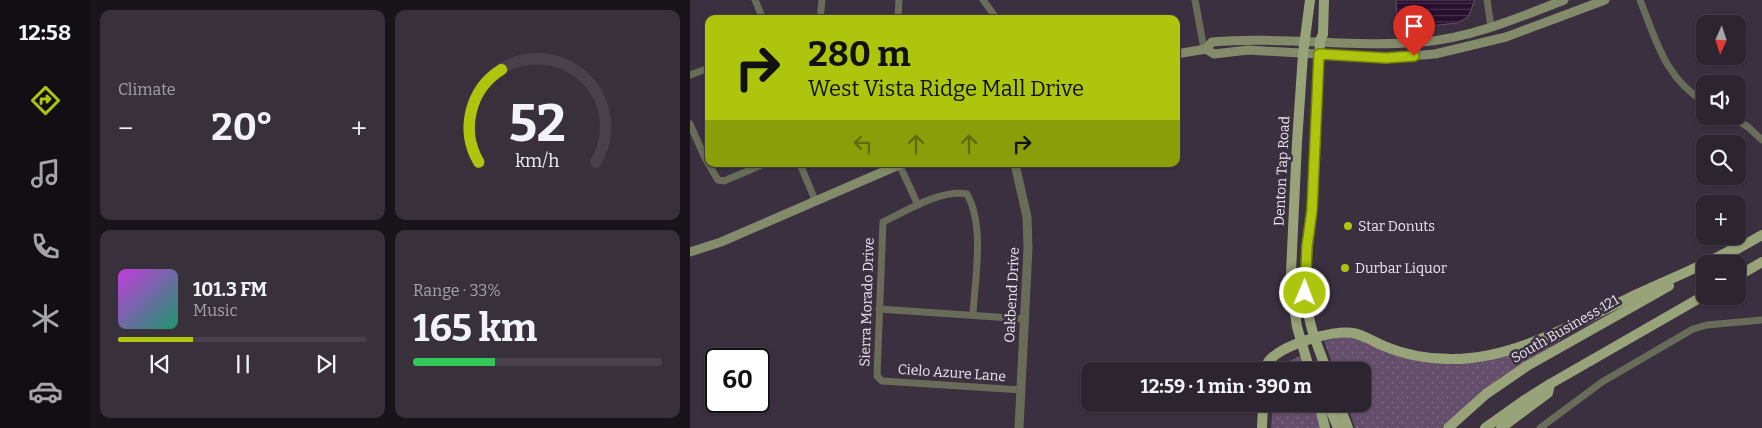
<!DOCTYPE html>
<html lang="en">
<head>
<meta charset="utf-8">
<style>
	:root { --surface:#2c242f; --page:#38303b; --text:#f1f3f6; --muted:#a6a4aa; --line:#48414b; --accent:#adc60d }
	body { margin:0; font-family:Bitter,serif; background:var(--page); color:var(--text); height:100vh; display:flex; flex-direction:column; font-size:19px; white-space:nowrap }
	* { box-sizing:border-box; margin:0 }
	p { font-size:16px; color:var(--muted) }
	.icon { flex:none; width:28px; height:28px; fill:none; stroke:currentColor; stroke-width:2; stroke-linecap:round; stroke-linejoin:round }
	.map { position:relative; flex:1; overflow:hidden }
	.details { display:flex; flex-direction:column; gap:10px; padding:10px; background:#18141a; width:600px }
	.details>* { flex:none }
	.hud { position:absolute; left:15px; top:15px; width:475px; height:152px; border-radius:10px; box-shadow:0 1px 4px #0004,0 0 0 1px var(--line); background:#adc60d; color:#111; overflow:hidden }
	.needle { width:32px; rotate:183deg }
	.controls { position:absolute; left:1006px; top:15px; display:grid; gap:10px }
	.controls a { display:grid; place-items:center; width:50px; height:50px; border-radius:10px; background:var(--surface); box-shadow:0 1px 4px #0004,0 0 0 1px var(--line); font-size:25px }
	.speed { position:absolute; left:15px; top:348px; display:flex; gap:10px; font-size:25px; font-weight:700; text-align:center }
	.speed>* { display:grid; place-content:center; width:65px; height:65px; border-radius:50%; background:var(--surface); box-shadow:0 1px 4px #0004,0 0 0 1px var(--line); line-height:1 }
	.speed .limit { border:2px solid #111; border-radius:8px; background:#fff; color:#111 }
	.pin { position:absolute; display:grid; place-items:center; width:42px; height:42px; color:#fff; margin:-51px -21px; border-radius:50% 50% 50% 0; rotate:-45deg; box-shadow:0 0 5px #0007 }
	.pin .icon { rotate:45deg }
	.me { position:absolute; width:55px; margin:-28px; rotate:1deg; stroke-linejoin:round; filter:drop-shadow(0 0 4px #0008) }
	.turn { display:flex; align-items:center; gap:18px; height:105px; padding:0 20px; font-size:22px }
	.turn .icon { width:65px; height:65px; stroke-width:2.5 }
	.turn b { display:block; font-size:35px; line-height:42px }
	.lanes { display:flex; align-items:center; height:48px; padding:0 20px; background:#0003; justify-content:center; gap:25px; direction:ltr }
	.lanes .off { opacity:.35 }
	.big { font-size:38px; font-weight:700; line-height:1.1 }
	.details .card { flex:1; display:flex; flex-direction:column; justify-content:center; gap:8px; min-width:0; padding:0 18px; border-radius:10px; background:var(--page) }
	.details .dial { align-items:center; gap:0 }
	.dial svg { height:130px; overflow:visible; fill:none; stroke:var(--line); stroke-width:7; stroke-linecap:round; text-anchor:middle }
	.dial text { fill:var(--text); stroke:none }
	.song { display:flex; align-items:center; gap:15px }
	.cover { width:60px; height:60px; border-radius:8px; background:linear-gradient(135deg,hsl(290 70% 55%),hsl(160 70% 35%)) }
	.played { height:5px; border-radius:2px; background:linear-gradient(90deg,var(--accent) 30%,var(--line) 30%) }
	.keys { display:flex; justify-content:space-around; direction:ltr }
	.heat { display:flex; justify-content:space-between; align-items:center; font-size:28px; direction:ltr }
	.charge { height:8px; border-radius:4px; background:linear-gradient(90deg,#34c759 33%,var(--line) 0) }
	.details .tiles { flex:1; display:grid; gap:10px; grid-template-columns:repeat(2,1fr) }
	.trip { position:absolute; left:391px; top:362px; width:290px; height:50px; border-radius:10px; background:var(--surface); box-shadow:0 1px 4px #0004,0 0 0 1px var(--line); font-weight:700; line-height:50px; text-align:center }
	main { display:flex; flex:1; min-height:0 }
	.tab-bar { display:flex; flex-direction:column; width:90px; justify-content:space-around; align-items:center; background:#120e13; color:var(--muted) }
	.tab-bar .icon { width:35px; height:35px }
	.tab-bar .selected { color:var(--accent) }
	.tab-bar b { font-size:22px; color:var(--text) }
	.map>svg:first-child { display:block }
	.grass { fill:url(#grass-dots) }
	.water { fill:url(#water-rules); stroke:#634f69 }
	.lines { fill:none; stroke-linecap:round; stroke-linejoin:round }
	.minor { stroke:#686c59; stroke-width:7 }
	.tertiary { stroke:#686c59; stroke-width:9 }
	.secondary { stroke:#848b6b; stroke-width:9 }
	.primary { stroke:#99a37a; stroke-width:10 }
	.route-casing { stroke:#708108; stroke-width:12 }
	.route { stroke:#adc60d; stroke-width:9 }
	.poi-dot { fill:#adc60d; stroke:#3b303f; stroke-width:2 }
	.labels { text-anchor:middle; dominant-baseline:central; stroke-width:5; stroke-linejoin:round; paint-order:stroke }
	.street-label { font-size:14px; fill:#ece5ef; stroke:#3b303f }
	.poi-label { font-size:14px; fill:#ece5ef; stroke:#3b303f; text-anchor:start }
</style>
</head>
<body>
<main>
<nav class="tab-bar">
<b>12:58</b>
<svg class="icon selected" aria-label="directions" viewBox="0 0 24 24"><path d="M12 3l9 9-9 9-9-9zM9 14v-3h6M13 9l2 2-2 2"/></svg>
<svg class="icon" aria-label="music" viewBox="0 0 24 24"><path d="M9 18V5l10-2v13"/><circle cx="6" cy="18" r="3"/><circle cx="16" cy="16" r="3"/></svg>
<svg class="icon" aria-label="phone" viewBox="0 0 24 24"><path d="M5 4h4l2 5-3 2q2 4 5 5l2-3 5 2v4C11 20 4 13 5 4z"/></svg>
<svg class="icon" aria-label="climate" viewBox="0 0 24 24"><path d="M12 3v18M4 7l16 10M4 17L20 7"/></svg>
<svg class="icon" aria-label="car" viewBox="0 0 24 24"><path d="M5 17H2v-5l4-1 3-4h7l3 4 3 1v5h-3M9 17h6M6 11h13"/><circle cx="7" cy="17" r="2"/><circle cx="17" cy="17" r="2"/></svg>
</nav>
<section class="details">
<div class="tiles">
<div class="card"><p>Climate</p>
<div class="heat"><a>−</a><b class="big">20°</b><a>+</a></div>
</div>
<div class="card dial"><svg viewBox="0 0 100 80">
<path d="M14 69A42 42 0 1 1 86 69"/>
<path d="M14 69A42 42 0 0 1 28 12" stroke="#adc60d"/>
<text x="50" y="56" font-size="32" font-weight="700">52</text>
<text x="50" y="72" font-size="11">km/h</text>
</svg></div>
<div class="card">
<div class="song"><i class="cover"></i><div><b>101.3 FM</b><p>Music</p></div></div>
<div class="played"></div>
<div class="keys"><svg class="icon" aria-label="previous" viewBox="0 0 24 24"><path d="M18 5L8 12l10 7zM5 5v14"/></svg><svg class="icon" aria-label="pause" viewBox="0 0 24 24"><path d="M8 5v14M16 5v14"/></svg><svg class="icon" aria-label="next" viewBox="0 0 24 24"><path d="M6 5l10 7-10 7zM19 5v14"/></svg></div>
</div>
<div class="card"><p>Range · 33%</p><b class="big">165 km</b><div class="charge"></div></div>
</div>
</section>
<div class="map">
<svg width="1072" height="428" viewBox="0 0 1072 428">
	<defs>
		<pattern id="grass-dots" width="8" height="8" patternUnits="userSpaceOnUse" patternTransform="scale(1.25)"><rect width="8" height="8" fill="#644e6c"/><path d="M2 2h.1M6 6h.1" fill="none" stroke="#7a6781" stroke-width="1.8" stroke-linecap="round"/></pattern>
		<pattern id="water-rules" width="6" height="5" patternUnits="userSpaceOnUse" patternTransform="scale(1.25)"><rect width="6" height="5" fill="#280f30"/><path d="M0 2.5h6" fill="none" stroke="#47324e"/></pattern>
	</defs>
	<rect width="100%" height="100%" fill="#3b303f"/>
	<g class="grass">
		<polygon points="942,301 882,333 807,380 751,428 665,428 657,404 672,404 672,371 645,371 634,341 661,335 692,348 779,361"/>
		<polygon points="610,356 612,358 616,371 587,371 599,361"/>
		<polygon points="583,404 624,404 631,428 581,428"/>
	</g>
	<polygon class="water" points="706,0 784,0 784,2 778,17 767,23 720,28 712,26 707,21"/>
	<g class="lines">
		<g class="minor">
			<polyline points="65,0 73,19"/>
			<polyline points="293,0 307,19"/>
			<polyline points="505,0 514,49"/>
			<polyline points="797,0 801,27"/>
			<path d="M950,0C966,40 975,79 1015,102"/>
			<polyline points="130,19 132,0"/>
			<polyline points="208,19 209,0"/>
			<polyline points="0,75 19,68"/>
			<polyline points="1041,116 1058,127 1072,140"/>
			<polyline points="0,124 15,158 28,180 34,181 74,164"/>
			<polyline points="110,164 125,200"/>
			<polyline points="209,164 228,205"/>
			<polyline points="189,309 335,319"/>
			<path d="M283,314C285,279 295,226 277,194C251,189 216,211 193,222L187,376L192,381L331,390"/>
			<polyline points="850,428 912,382 1003,329 1017,325 1072,320"/>
		</g>
		<polyline class="tertiary" points="325,164 337,217 338,248 329,428"/>
		<g class="secondary">
			<path d="M516,49L522,42C592,36 662,48 732,42C781,38 828,18 874,0"/>
			<polyline points="486,54 516,49 524,54 558,50 696,58 745,54 816,37 915,0"/>
			<polyline points="0,252 31,242 211,164"/>
		</g>
		<g class="primary">
			<polyline points="620,0 613,54 607,142 601,273 602,292 607,327 620,371"/>
			<path d="M634,0L633,34L630,41C627,97 625,152 622,208C620,241 612,273 617,306C620,329 629,350 637,371"/>
			<polyline points="1040,253 1072,235"/>
			<polyline points="1048,276 1072,262"/>
			<path d="M575,371C575,370 576,365 577,364C586,346 644,329 663,333C674,335 684,342 694,346C715,355 739,359 761,359C822,360 885,323 939,298C972,282 1007,269 1039,251L1045,250"/>
			<polyline points="629,404 635,428"/>
			<polyline points="638,404 648,428"/>
			<polyline points="649,404 658,428"/>
			<polyline points="572,428 573,404"/>
			<polyline points="758,428 796,394 837,366 979,286"/>
			<polyline points="795,428 833,401 860,384 1015,295"/>
			<polyline points="811,428 858,393 860,384"/>
		</g>
	</g>
	<g class="lines">
		<g class="route-casing">
			<polyline id="route" points="615,293 617,246 622,210 629,54 696,58 724,56"/>
		</g>
		<use href="#route" class="route"/>
	</g>
	<g class="poi-dot">
		<circle cx="658" cy="226" r="5"/>
		<circle cx="655" cy="268" r="5"/>
	</g>
	<g class="labels">
		<g class="street-label">
			<text transform="translate(592 171) rotate(-87)">Denton Tap Road</text>
			<text transform="translate(322 295) rotate(-87)">Oakbend Drive</text>
			<text transform="translate(177 302) rotate(-88)">Sierra Morado Drive</text>
			<text transform="translate(875 329) rotate(-30)">South Business 121</text>
			<text transform="translate(262 373) rotate(4)">Cielo Azure Lane</text>
		</g>
		<g class="poi-label">
			<text x="668" y="226">Star Donuts</text>
			<text x="665" y="268">Durbar Liquor</text>
		</g>
	</g>
</svg>
<div class="controls">
<a><svg class="needle" viewBox="-14 -14 28 28"><path d="M0-13l5 13h-10z" fill="#e53935"/><path d="M0 13l5-13h-10z" fill="#a6a4aa"/></svg></a>
<a><svg class="icon" aria-label="sound" viewBox="0 0 24 24"><path d="M4 9h4l5-4v14l-5-4H4zM17 9q2 3 0 6"/></svg></a>
<a><svg class="icon" aria-label="search" viewBox="0 0 24 24"><circle cx="10" cy="10" r="6"/><path d="M15 15l6 6"/></svg></a>
<a>+</a>
<a>−</a>
</div>
<div class="speed"><div class="limit">60</div></div>
<div class="pin" style="left:724px;top:56px;background:#d93025"><svg class="icon" aria-label="arrive" viewBox="0 0 24 24"><path d="M6 21V4h12l-3 4 3 4H6"/></svg></div>
<svg class="me" style="left:615px;top:293px" viewBox="-20 -20 40 40"><circle r="17" fill="#adc60d" stroke="#fff" stroke-width="3"/><path d="M0-11L8 9 0 5-8 9z" fill="#fff"/></svg>
<div class="trip">12:59 · 1 min · 390 m</div>
<div class="hud">
<div class="turn"><svg class="icon" aria-label="right" viewBox="0 0 24 24"><path d="M7 20v-9h11M14 6l5 5-5 5"/></svg><div><b>280 m</b>West Vista Ridge Mall Drive</div></div>
<div class="lanes"><svg class="icon off" aria-label="left" viewBox="0 0 24 24"><path d="M17 20v-9H6M10 6l-5 5 5 5"/></svg><svg class="icon off" aria-label="ahead" viewBox="0 0 24 24"><path d="M12 20V5M6 11l6-6 6 6"/></svg><svg class="icon off" aria-label="ahead" viewBox="0 0 24 24"><path d="M12 20V5M6 11l6-6 6 6"/></svg><svg class="icon" aria-label="right" viewBox="0 0 24 24"><path d="M7 20v-9h11M14 6l5 5-5 5"/></svg></div>
</div>
</div>
</main>
</body>
</html>
